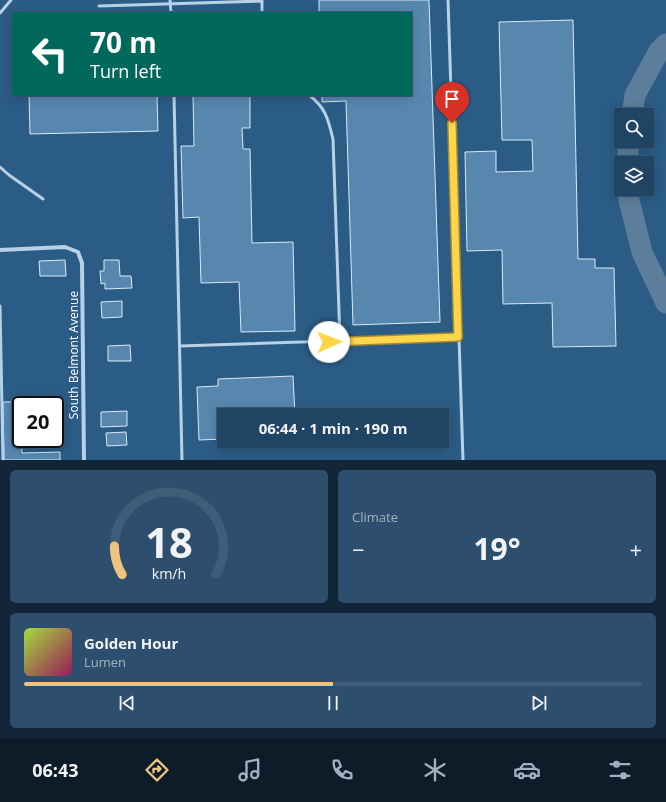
<!DOCTYPE html>
<html lang="en">
<head>
<meta charset="utf-8">
<style>
	:root { --surface:#204564; --page:#2d4f6d; --text:#f1f3f6; --muted:#a2b1bf; --line:#3d5d78; --accent:#edc37f }
	body { margin:0; font-family:"Open Sans",sans-serif; background:var(--page); color:var(--text); height:100vh; display:flex; flex-direction:column; font-size:15px; white-space:nowrap }
	* { box-sizing:border-box; margin:0 }
	p { font-size:13px; color:var(--muted) }
	.icon { flex:none; width:22px; height:22px; fill:none; stroke:currentColor; stroke-width:2; stroke-linecap:round; stroke-linejoin:round }
	.map { position:relative; height:460px; overflow:hidden }
	.side { display:flex; flex-direction:column; gap:10px; padding:10px; background:#122637; flex:1 }
	.side>* { flex:none }
	.top-card { position:absolute; left:12px; top:12px; width:400px; height:84px; border-radius:0px; box-shadow:0 2px 10px #0003,0 0 0 1px var(--line); background:#00695c; color:#fff; overflow:hidden }
	.controls { position:absolute; left:614px; top:108px; display:grid; gap:8px }
	.controls a { display:grid; place-items:center; width:40px; height:40px; border-radius:0px; background:var(--surface); box-shadow:0 2px 10px #0003,0 0 0 1px var(--line); font-size:20px }
	.speed { position:absolute; left:12px; top:396px; display:flex; gap:8px; font-size:20px; font-weight:700; text-align:center }
	.speed>* { display:grid; place-content:center; width:52px; height:52px; border-radius:50%; background:var(--surface); box-shadow:0 2px 10px #0003,0 0 0 1px var(--line); line-height:1 }
	.speed .limit { border:2px solid #111; border-radius:6px; background:#fff; color:#111 }
	.pin { position:absolute; display:grid; place-items:center; width:34px; height:34px; color:#fff; margin:-41px -17px; border-radius:50% 50% 50% 0; rotate:-45deg; box-shadow:0 0 4px #0007 }
	.pin .icon { rotate:45deg }
	.me { position:absolute; width:44px; margin:-22px; rotate:88deg; stroke-linejoin:round; filter:drop-shadow(0 0 3px #0008) }
	.turn { display:flex; align-items:center; gap:14px; height:84px; padding:0 12px; font-size:18px }
	.turn .icon { width:52px; height:52px; stroke-width:2.5 }
	.turn b { display:block; font-size:28px; line-height:34px }
	.big { font-size:30px; font-weight:700; line-height:1.1 }
	.side .tile { flex:1; display:flex; flex-direction:column; justify-content:center; gap:6px; min-width:0; padding:0 14px; border-radius:6px; background:var(--page) }
	.side .dial { align-items:center; gap:0 }
	.dial svg { height:104px; overflow:visible; fill:none; stroke:var(--line); stroke-width:7; stroke-linecap:round; text-anchor:middle }
	.dial text { fill:var(--text); stroke:none }
	.song { display:flex; align-items:center; gap:12px }
	.cover { width:48px; height:48px; border-radius:6px; background:linear-gradient(135deg,hsl(80 70% 55%),hsl(330 70% 35%)) }
	.played { height:4px; border-radius:2px; background:linear-gradient(90deg,var(--accent) 50%,var(--line) 50%) }
	.keys { display:flex; justify-content:space-around; direction:ltr }
	.heat { display:flex; justify-content:space-between; align-items:center; font-size:22px; direction:ltr }
	.side .tiles { flex:1; display:grid; gap:10px; grid-template-columns:1fr 1fr }
	.tile:last-child { grid-column:span 2 }
	.trip { position:absolute; left:217px; top:408px; width:232px; height:40px; border-radius:0px; background:var(--surface); box-shadow:0 2px 10px #0003,0 0 0 1px var(--line); font-weight:700; line-height:40px; text-align:center }
	.menu { display:flex; height:64px; justify-content:space-around; align-items:center; background:#0d1c28; color:var(--muted) }
	.menu .icon { width:28px; height:28px }
	.menu .active { color:var(--accent) }
	.menu b { font-size:18px; color:var(--text) }
	.map>svg:first-child { display:block }
	.lines { fill:none; stroke-linecap:round; stroke-linejoin:round }
	.river { stroke:#5c7e9a; stroke-width:21 }
	.building { fill:#5787af; stroke:#dae9f6 }
	.lane { stroke:#b7d1e7; stroke-width:3 }
	.street { stroke:#b7d1e7; stroke-width:4 }
	.route-casing { stroke:#a68a30; stroke-width:10 }
	.route { stroke:#ffd54a; stroke-width:7 }
	.labels { text-anchor:middle; dominant-baseline:central; stroke-width:4; stroke-linejoin:round; paint-order:stroke }
	.street-label { font-size:12px; fill:#fff; stroke:#2b5c86 }
</style>
</head>
<body>
<div class="map">
<svg width="666" height="460" viewBox="0 0 666 460">
	<rect width="100%" height="100%" fill="#2b5c86"/>
	<g class="lines">
		<g class="river">
			<polyline points="632,115 635,95 659,51 666,44"/>
			<polyline points="628,163 628,141"/>
			<polyline points="628,189 629,200 642,252 666,303"/>
		</g>
	</g>
	<g class="building">
		<polygon points="319,0 429,0 440,322 353,325 346,101 322,102 322,95 411,95 411,13 319,13"/>
		<polygon points="573,20 578,259 595,259 595,268 614,268 616,346 553,347 552,303 503,304 502,250 467,251 465,152 496,151 496,172 533,171 532,140 502,140 499,22"/>
		<polygon points="29,95 157,95 158,131 30,134"/>
		<polygon points="193,95 250,95 250,128 242,128 243,149 250,149 252,243 293,242 295,331 241,332 239,282 201,283 199,217 183,218 181,146 194,146"/>
		<polygon points="65,260 66,276 40,276 39,261"/>
		<polygon points="104,260 119,260 120,276 131,276 132,288 105,289 105,283 101,284 100,271 104,271"/>
		<polygon points="122,301 122,317 102,318 101,302"/>
		<polygon points="130,345 131,361 108,361 108,346"/>
		<polygon points="293,376 295,415 224,415 224,439 199,440 197,387 218,386 218,379"/>
		<polygon points="54,401 54,405 21,405 22,453 60,452 60,460 4,460 3,402"/>
		<polygon points="127,411 127,426 101,427 101,412"/>
		<polygon points="126,432 127,445 107,446 106,433"/>
	</g>
	<g class="lines">
		<g class="lane">
			<polyline points="170,0 171,13"/>
			<polyline points="448,0 463,460"/>
			<polyline points="99,6 262,1 262,13"/>
			<polyline points="0,13 11,0"/>
			<polyline points="174,95 182,460"/>
			<path d="M309,95C326,108 328,119 333,139L340,341"/>
			<polyline points="0,167 9,175 43,199"/>
			<polyline points="0,306 3,460"/>
			<polyline points="180,346 458,337"/>
		</g>
		<polyline class="street" points="0,250 65,247 78,252 82,263 84,460"/>
	</g>
	<g class="lines">
		<g class="route-casing">
			<polyline id="route" points="329,342 458,337 452,123"/>
		</g>
		<use href="#route" class="route"/>
	</g>
	<g class="labels">
		<g class="street-label">
			<text transform="translate(73 355) rotate(-90)">South Belmont Avenue</text>
		</g>
	</g>
</svg>
<div class="controls">
<a><svg class="icon" aria-label="search" viewBox="0 0 24 24"><circle cx="10" cy="10" r="6"/><path d="M15 15l6 6"/></svg></a>
<a><svg class="icon" aria-label="layers" viewBox="0 0 24 24"><path d="M12 4l9 5-9 5-9-5zM3 14l9 5 9-5"/></svg></a>
</div>
<div class="speed"><div class="limit">20</div></div>
<div class="pin" style="left:452px;top:123px;background:#d93025"><svg class="icon" aria-label="arrive" viewBox="0 0 24 24"><path d="M6 21V4h12l-3 4 3 4H6"/></svg></div>
<svg class="me" style="left:329px;top:342px" viewBox="-20 -20 40 40"><circle r="19" fill="#fff"/><path d="M0-13L10 11 0 6-10 11z" fill="#ffd54a"/></svg>
<div class="trip">06:44 · 1 min · 190 m</div>
<div class="top-card">
<div class="turn"><svg class="icon" aria-label="left" viewBox="0 0 24 24"><path d="M17 20v-9H6M10 6l-5 5 5 5"/></svg><div><b>70 m</b>Turn left</div></div>
</div>
</div>
<section class="side">
<div class="tiles">
<div class="tile dial"><svg viewBox="0 0 100 80">
<path d="M14 69A42 42 0 1 1 86 69"/>
<path d="M14 69A42 42 0 0 1 8 47" stroke="#edc37f"/>
<text x="50" y="56" font-size="32" font-weight="700">18</text>
<text x="50" y="72" font-size="11">km/h</text>
</svg></div>
<div class="tile"><p>Climate</p>
<div class="heat"><a>−</a><b class="big">19°</b><a>+</a></div>
</div>
<div class="tile">
<div class="song"><i class="cover"></i><div><b>Golden Hour</b><p>Lumen</p></div></div>
<div class="played"></div>
<div class="keys"><svg class="icon" aria-label="previous" viewBox="0 0 24 24"><path d="M18 5L8 12l10 7zM5 5v14"/></svg><svg class="icon" aria-label="pause" viewBox="0 0 24 24"><path d="M8 5v14M16 5v14"/></svg><svg class="icon" aria-label="next" viewBox="0 0 24 24"><path d="M6 5l10 7-10 7zM19 5v14"/></svg></div>
</div>
</div>
</section>
<nav class="menu">
<b>06:43</b>
<svg class="icon active" aria-label="directions" viewBox="0 0 24 24"><path d="M12 3l9 9-9 9-9-9zM9 14v-3h6M13 9l2 2-2 2"/></svg>
<svg class="icon" aria-label="music" viewBox="0 0 24 24"><path d="M9 18V5l10-2v13"/><circle cx="6" cy="18" r="3"/><circle cx="16" cy="16" r="3"/></svg>
<svg class="icon" aria-label="phone" viewBox="0 0 24 24"><path d="M5 4h4l2 5-3 2q2 4 5 5l2-3 5 2v4C11 20 4 13 5 4z"/></svg>
<svg class="icon" aria-label="climate" viewBox="0 0 24 24"><path d="M12 3v18M4 7l16 10M4 17L20 7"/></svg>
<svg class="icon" aria-label="car" viewBox="0 0 24 24"><path d="M5 17H2v-5l4-1 3-4h7l3 4 3 1v5h-3M9 17h6M6 11h13"/><circle cx="7" cy="17" r="2"/><circle cx="17" cy="17" r="2"/></svg>
<svg class="icon" aria-label="filters" viewBox="0 0 24 24"><path d="M4 7h16M4 17h16"/><circle cx="9" cy="7" r="2"/><circle cx="15" cy="17" r="2"/></svg>
</nav>
</body>
</html>
